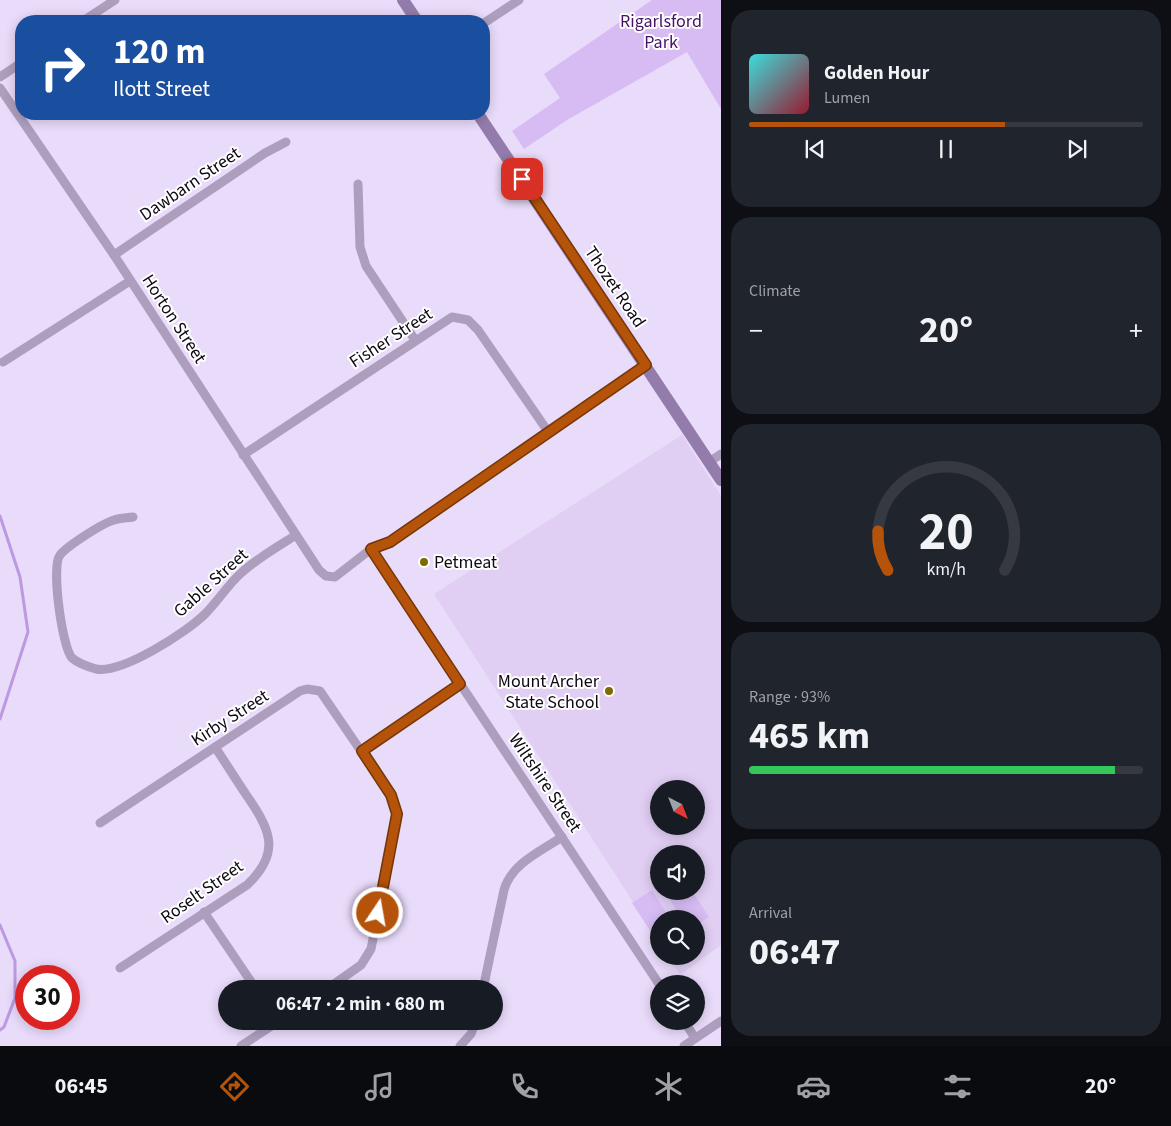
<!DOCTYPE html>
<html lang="en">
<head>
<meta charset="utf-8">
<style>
	:root { --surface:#171b24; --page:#20242c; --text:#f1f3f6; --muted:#9ea1a6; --line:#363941; --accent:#b45309 }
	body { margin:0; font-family:"Source Sans 3",sans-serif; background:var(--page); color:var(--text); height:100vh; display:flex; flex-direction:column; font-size:19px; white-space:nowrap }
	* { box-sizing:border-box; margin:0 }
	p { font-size:16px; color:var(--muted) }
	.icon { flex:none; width:28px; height:28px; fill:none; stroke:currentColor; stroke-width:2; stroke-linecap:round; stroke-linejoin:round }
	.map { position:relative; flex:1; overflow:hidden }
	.panel { display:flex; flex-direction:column; gap:10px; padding:10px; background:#0d0f14; width:450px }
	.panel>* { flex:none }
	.guide { position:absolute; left:15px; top:15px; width:475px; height:105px; border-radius:20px; box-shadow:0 2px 12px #0003; background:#1a4fa0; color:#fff; overflow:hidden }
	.needle { width:32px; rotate:138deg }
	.tools { position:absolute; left:650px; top:780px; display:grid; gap:10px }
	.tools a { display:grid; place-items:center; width:55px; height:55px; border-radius:50%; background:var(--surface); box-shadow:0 2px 12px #0003; font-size:25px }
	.speed { position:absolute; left:15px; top:965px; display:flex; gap:10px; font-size:25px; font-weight:700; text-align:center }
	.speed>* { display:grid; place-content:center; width:65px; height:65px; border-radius:50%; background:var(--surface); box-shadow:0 2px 12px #0003; line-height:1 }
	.speed .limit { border:8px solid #d22; background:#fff; color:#111 }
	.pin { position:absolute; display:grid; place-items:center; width:42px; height:42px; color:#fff; margin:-21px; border-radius:10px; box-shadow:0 2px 8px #0006 }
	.me { position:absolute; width:55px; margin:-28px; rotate:12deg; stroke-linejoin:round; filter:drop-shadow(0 0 4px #0008) }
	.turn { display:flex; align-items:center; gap:18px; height:105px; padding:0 15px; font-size:22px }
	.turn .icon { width:65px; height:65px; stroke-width:2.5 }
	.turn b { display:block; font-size:35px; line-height:42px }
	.big { font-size:38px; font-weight:700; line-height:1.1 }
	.panel .tile { flex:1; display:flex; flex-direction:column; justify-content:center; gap:8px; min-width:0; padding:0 18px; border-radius:20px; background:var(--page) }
	.panel .dial { align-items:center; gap:0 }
	.dial svg { height:130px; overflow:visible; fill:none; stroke:var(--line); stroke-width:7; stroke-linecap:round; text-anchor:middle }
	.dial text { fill:var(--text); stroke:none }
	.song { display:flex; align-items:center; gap:15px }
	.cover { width:60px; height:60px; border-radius:8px; background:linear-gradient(135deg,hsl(180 70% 55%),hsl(350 70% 35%)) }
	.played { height:5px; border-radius:2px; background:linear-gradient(90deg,var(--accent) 65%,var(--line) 65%) }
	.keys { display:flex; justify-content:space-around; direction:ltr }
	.heat { display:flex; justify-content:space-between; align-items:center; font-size:28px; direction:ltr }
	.charge { height:8px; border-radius:4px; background:linear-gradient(90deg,#34c759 93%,var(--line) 0) }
	.trip { position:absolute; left:218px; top:980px; width:285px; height:50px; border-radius:25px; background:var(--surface); box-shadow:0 2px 12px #0003; font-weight:700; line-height:50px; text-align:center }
	.tab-bar { display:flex; height:80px; justify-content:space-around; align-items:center; background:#090b0e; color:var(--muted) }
	.tab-bar .icon { width:35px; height:35px }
	.tab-bar .on { color:var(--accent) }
	.tab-bar b { font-size:22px; color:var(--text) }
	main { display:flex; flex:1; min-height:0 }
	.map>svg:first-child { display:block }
	.built { fill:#e0cef3; fill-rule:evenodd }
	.green { fill:#d7bcf4 }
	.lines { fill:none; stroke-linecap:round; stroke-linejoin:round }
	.stream { stroke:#bd99e1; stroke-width:3 }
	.street { stroke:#ad9ebe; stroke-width:9 }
	.secondary { stroke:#937cab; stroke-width:12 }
	.route-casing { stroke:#753606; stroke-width:12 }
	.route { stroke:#b45309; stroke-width:9 }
	.poi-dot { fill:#7d6a02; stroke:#fff; stroke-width:2 }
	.labels { text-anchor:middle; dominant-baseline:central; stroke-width:4; stroke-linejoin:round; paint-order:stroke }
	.park-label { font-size:18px; fill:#441266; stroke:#fff }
	.street-label { font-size:18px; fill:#0e0913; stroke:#fff }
	.poi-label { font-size:18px; fill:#0e0913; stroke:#fff; text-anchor:start }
</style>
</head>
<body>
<main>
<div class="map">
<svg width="721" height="1046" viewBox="0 0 721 1046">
	<rect width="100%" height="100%" fill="#e9dbfa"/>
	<path class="built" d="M682,435L721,496V945L680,975L668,956H696V919H659V942L434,594ZM659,789H696V826H659ZM659,854H696V891H659Z"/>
	<g class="green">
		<polygon points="652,0 721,0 721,109 687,52 567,120 524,149 512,131 560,98 544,74"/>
		<polygon points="652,890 670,919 659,919 657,941 632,903"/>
		<polygon points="664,891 692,891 709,917 696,925 696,919 682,919"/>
	</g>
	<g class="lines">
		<g class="stream">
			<polyline points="0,516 20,577 28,632 0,719"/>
			<polyline points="0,925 15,961 15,998 4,1027 0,1030"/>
		</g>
		<g class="street">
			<polyline points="83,21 115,0"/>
			<polyline points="484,23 519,0"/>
			<polyline points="0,77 21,63"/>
			<polyline points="0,88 114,255 319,570 326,576 335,577 371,549 390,542 646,365"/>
			<polyline points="358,184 360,247 366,266 415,340"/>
			<polyline points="114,255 265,153 286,142"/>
			<polyline points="3,362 130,281"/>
			<polyline points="243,455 452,317 468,320 478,330 549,433"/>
			<polyline points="709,462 721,454"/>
			<path d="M133,517C127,518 120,518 114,520C103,523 67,546 60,555C51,566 62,647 72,658C78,663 89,667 96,669C122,674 187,632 205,614C218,601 227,586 240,574C256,559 277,547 296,535"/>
			<polyline points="371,549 659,984"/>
			<polyline points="362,751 460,684"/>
			<polyline points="100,823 300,691 307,689 320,691 391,795 397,814 371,949 361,965 327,989"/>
			<polyline points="204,912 256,989"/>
			<path d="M120,968L247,885C283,851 269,828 245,793C235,778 225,762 215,747"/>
			<path d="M483,989L504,890C511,864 541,851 562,837"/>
			<polyline points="684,1021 695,1038"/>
			<polyline points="241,1046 279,1021"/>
			<polyline points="460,1046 471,1034 476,1021"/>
			<polyline points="684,1046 721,1021"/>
		</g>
		<g class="secondary">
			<polyline points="403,0 417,21"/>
			<polyline points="478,114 721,480"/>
		</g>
	</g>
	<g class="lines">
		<g class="route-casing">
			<polyline id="route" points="378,913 397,814 391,795 362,751 460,684 371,549 390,542 646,365 522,179"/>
		</g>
		<use href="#route" class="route"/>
	</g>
	<g class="poi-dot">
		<circle cx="424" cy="562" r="5"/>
		<circle cx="609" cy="691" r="5"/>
	</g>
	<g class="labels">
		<g class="park-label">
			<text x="661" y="21">Rigarlsford<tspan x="661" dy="21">Park</tspan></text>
		</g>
		<g class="street-label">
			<text transform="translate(190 184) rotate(-34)">Dawbarn Street</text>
			<text transform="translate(615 287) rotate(56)">Thozet Road</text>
			<text transform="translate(174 319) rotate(57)">Horton Street</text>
			<text transform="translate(391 338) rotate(-33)">Fisher Street</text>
			<text transform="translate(211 583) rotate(-42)">Gable Street</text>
			<text transform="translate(230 718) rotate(-33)">Kirby Street</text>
			<text transform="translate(545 783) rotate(56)">Wiltshire Street</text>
			<text transform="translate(202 892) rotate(-35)">Roselt Street</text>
		</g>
		<g class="poi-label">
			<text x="434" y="562">Petmeat</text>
			<text x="599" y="681" text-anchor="end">Mount Archer<tspan x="599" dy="21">State School</tspan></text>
		</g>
	</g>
</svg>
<div class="tools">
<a><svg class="needle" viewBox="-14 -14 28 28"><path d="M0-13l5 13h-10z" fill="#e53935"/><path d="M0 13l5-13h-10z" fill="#9ea1a6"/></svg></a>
<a><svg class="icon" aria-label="sound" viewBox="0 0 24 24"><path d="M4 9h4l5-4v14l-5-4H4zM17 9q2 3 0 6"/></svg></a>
<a><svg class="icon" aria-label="search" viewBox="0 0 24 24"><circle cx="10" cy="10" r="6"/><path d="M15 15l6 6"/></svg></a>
<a><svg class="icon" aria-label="layers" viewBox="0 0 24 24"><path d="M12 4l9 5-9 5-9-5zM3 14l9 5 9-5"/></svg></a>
</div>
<div class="speed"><div class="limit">30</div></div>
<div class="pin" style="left:522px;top:179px;background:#d93025"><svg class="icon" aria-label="arrive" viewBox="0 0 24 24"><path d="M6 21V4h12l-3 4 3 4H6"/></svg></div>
<svg class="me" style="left:378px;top:913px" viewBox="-20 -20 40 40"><circle r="17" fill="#b45309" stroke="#fff" stroke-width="3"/><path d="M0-11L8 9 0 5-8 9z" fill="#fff"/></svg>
<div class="trip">06:47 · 2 min · 680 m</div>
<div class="guide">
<div class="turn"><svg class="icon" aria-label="right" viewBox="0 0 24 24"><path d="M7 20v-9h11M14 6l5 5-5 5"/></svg><div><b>120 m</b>Ilott Street</div></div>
</div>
</div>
<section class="panel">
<div class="tile">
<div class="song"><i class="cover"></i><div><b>Golden Hour</b><p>Lumen</p></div></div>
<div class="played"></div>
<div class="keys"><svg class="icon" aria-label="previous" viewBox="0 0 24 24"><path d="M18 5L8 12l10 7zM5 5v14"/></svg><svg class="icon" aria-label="pause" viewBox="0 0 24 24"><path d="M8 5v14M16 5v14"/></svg><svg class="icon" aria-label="next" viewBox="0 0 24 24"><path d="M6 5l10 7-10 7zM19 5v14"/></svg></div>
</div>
<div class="tile"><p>Climate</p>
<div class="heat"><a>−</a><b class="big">20°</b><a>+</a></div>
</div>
<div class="tile dial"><svg viewBox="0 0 100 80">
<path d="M14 69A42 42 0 1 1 86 69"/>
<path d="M14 69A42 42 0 0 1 8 45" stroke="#b45309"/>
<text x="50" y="56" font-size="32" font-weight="700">20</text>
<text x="50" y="72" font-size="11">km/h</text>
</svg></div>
<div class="tile"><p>Range · 93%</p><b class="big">465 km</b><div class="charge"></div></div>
<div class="tile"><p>Arrival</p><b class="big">06:47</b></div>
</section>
</main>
<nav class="tab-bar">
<b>06:45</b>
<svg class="icon on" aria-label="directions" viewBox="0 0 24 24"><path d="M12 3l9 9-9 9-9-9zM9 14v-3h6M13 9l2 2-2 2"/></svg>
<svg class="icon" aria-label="music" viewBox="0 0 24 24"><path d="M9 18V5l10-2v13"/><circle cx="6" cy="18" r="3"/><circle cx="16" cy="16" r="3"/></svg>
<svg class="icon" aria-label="phone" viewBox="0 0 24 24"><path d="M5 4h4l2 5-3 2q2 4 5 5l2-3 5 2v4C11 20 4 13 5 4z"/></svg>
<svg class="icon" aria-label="climate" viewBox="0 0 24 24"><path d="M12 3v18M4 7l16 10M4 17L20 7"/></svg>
<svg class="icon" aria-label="car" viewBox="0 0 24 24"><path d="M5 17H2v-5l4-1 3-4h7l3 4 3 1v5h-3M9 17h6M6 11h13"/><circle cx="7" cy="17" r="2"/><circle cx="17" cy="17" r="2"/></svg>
<svg class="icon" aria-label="filters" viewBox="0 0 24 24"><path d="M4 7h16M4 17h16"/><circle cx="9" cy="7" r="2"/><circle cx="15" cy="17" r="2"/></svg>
<b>20°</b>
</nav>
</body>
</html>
